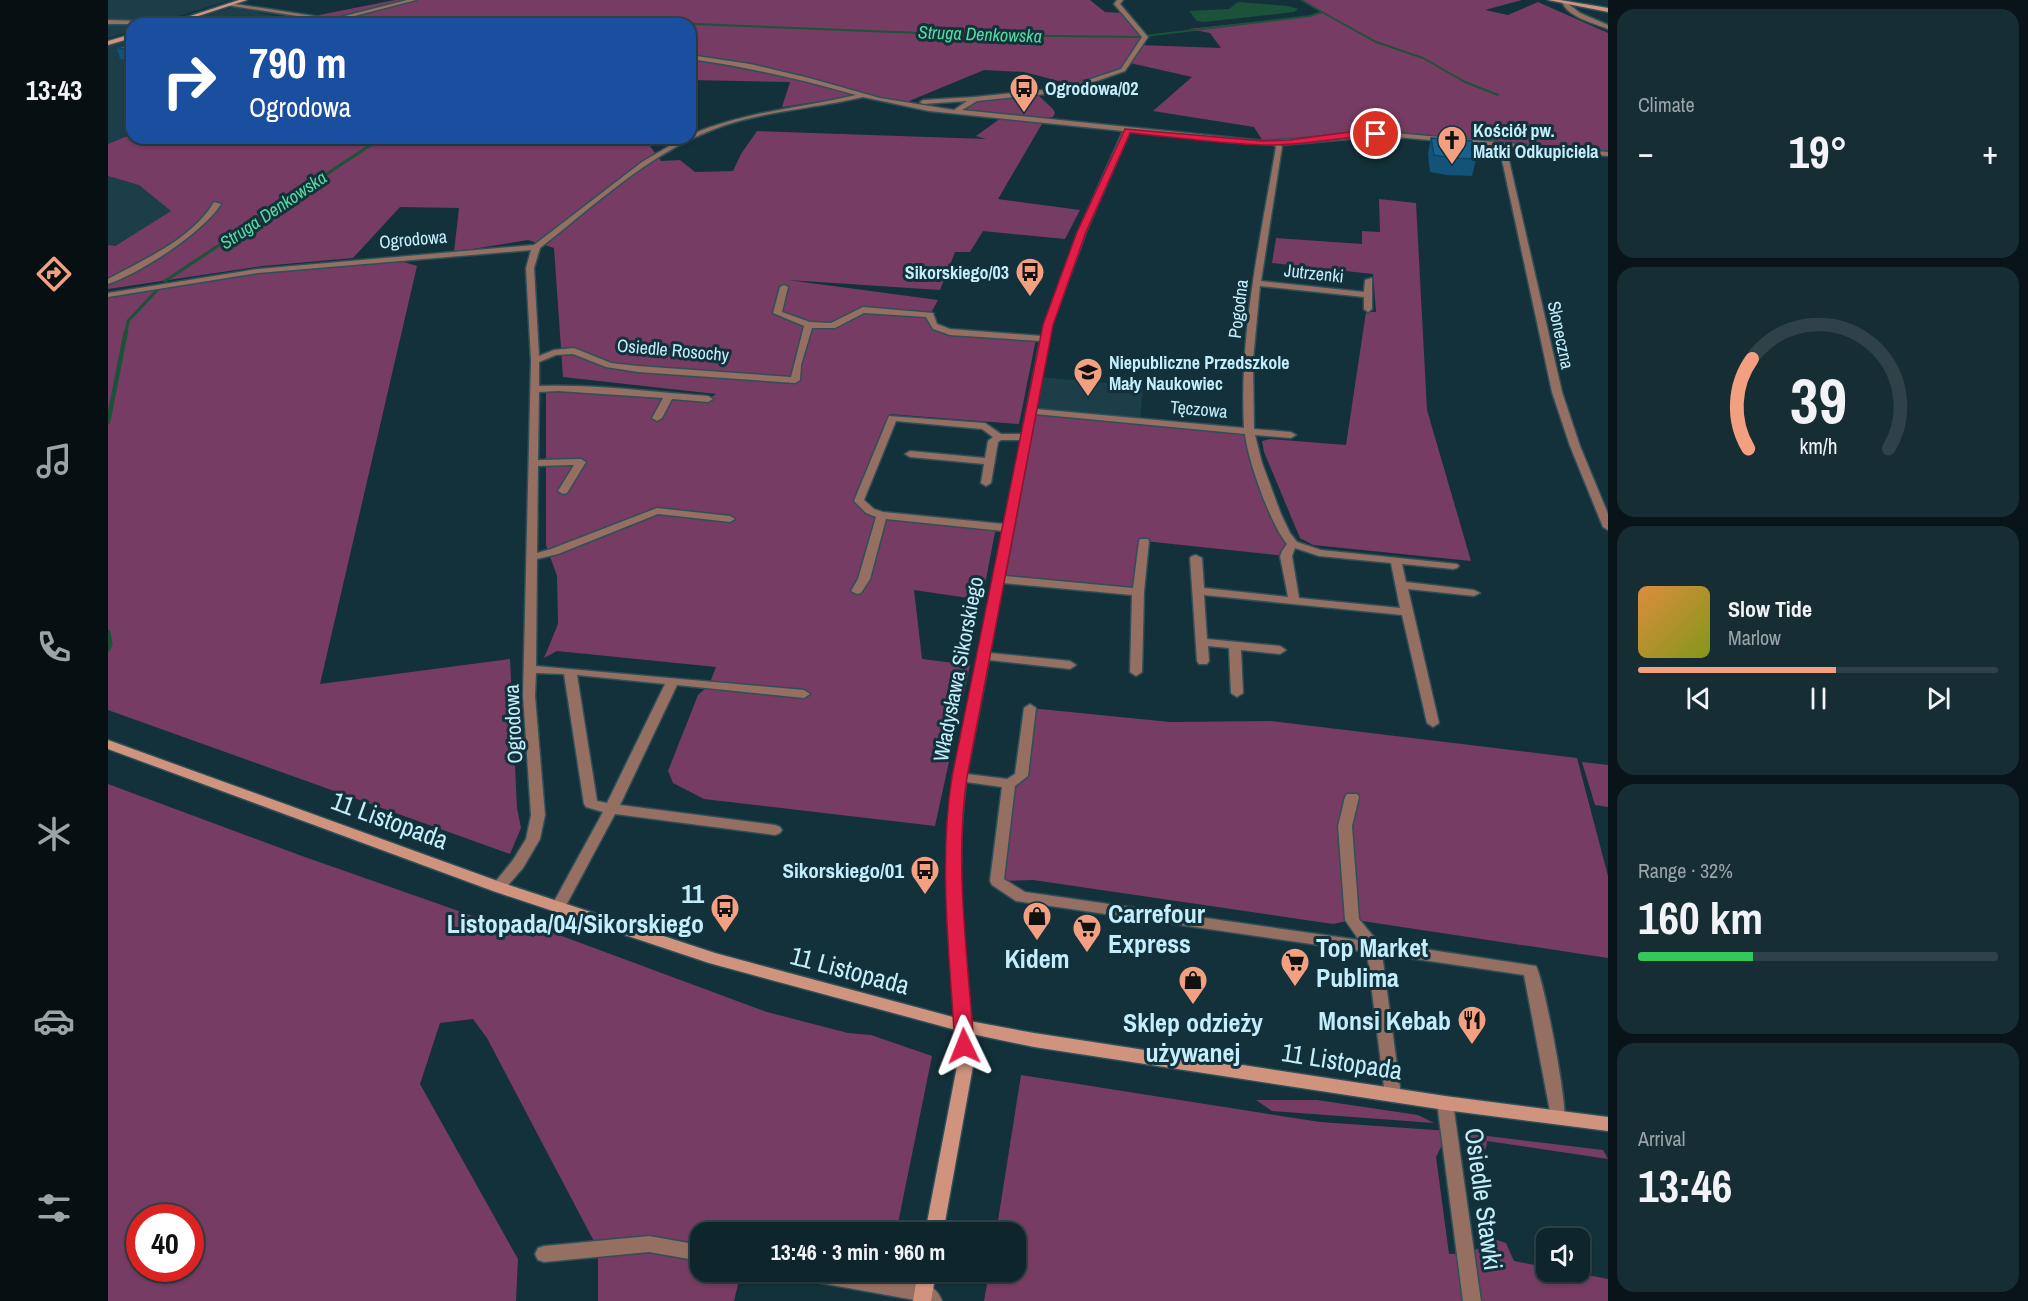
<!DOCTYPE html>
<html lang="en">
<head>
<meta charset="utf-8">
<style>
	:root { --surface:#0e252c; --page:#172d34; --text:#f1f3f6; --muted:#9ba5a9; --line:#2e4248; --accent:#f3a081 }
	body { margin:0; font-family:"Archivo Narrow",sans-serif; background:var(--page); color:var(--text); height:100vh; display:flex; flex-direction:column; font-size:22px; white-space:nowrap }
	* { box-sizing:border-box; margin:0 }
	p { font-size:20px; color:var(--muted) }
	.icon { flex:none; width:33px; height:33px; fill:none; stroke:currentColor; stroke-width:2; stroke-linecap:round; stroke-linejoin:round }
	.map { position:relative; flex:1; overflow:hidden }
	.drawer { display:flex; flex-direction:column; gap:9px; padding:9px; background:#081418; width:420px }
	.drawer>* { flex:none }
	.hud { position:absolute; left:18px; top:18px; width:570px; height:126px; border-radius:18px; box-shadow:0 2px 4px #0004,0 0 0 2px var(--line); background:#1a4fa0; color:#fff; overflow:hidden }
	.fabs { position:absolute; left:1428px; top:1228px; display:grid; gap:12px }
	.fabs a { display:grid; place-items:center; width:54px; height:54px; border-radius:12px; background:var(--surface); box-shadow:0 2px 4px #0004,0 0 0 2px var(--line); font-size:30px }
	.speed { position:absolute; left:18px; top:1204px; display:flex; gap:12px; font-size:30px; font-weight:700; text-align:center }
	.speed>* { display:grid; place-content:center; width:78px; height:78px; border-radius:50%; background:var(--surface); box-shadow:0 2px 4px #0004,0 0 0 2px var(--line); line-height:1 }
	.speed .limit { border:9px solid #d22; background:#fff; color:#111 }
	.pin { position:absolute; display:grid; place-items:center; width:51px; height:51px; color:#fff; margin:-26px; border:3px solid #fff; border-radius:50%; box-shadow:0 2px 6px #0007 }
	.me { position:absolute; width:66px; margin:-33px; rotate:358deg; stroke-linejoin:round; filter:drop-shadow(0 0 4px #0008) }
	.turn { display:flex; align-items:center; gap:21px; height:126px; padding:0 24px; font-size:27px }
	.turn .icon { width:78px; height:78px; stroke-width:2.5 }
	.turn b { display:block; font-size:42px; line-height:51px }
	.big { font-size:45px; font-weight:700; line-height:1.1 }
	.drawer .tile { flex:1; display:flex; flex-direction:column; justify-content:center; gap:9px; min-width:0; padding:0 21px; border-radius:18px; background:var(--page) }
	.drawer .dial { align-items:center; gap:0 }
	.dial svg { height:156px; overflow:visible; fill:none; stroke:var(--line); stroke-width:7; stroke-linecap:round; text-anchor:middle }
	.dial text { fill:var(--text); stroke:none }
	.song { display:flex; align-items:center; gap:18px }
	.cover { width:72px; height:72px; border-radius:9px; background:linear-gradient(135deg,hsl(30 70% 55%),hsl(70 70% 35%)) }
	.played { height:6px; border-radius:3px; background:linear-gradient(90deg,var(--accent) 55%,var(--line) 55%) }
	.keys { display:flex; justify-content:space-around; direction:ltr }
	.heat { display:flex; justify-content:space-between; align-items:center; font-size:33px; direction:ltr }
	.charge { height:9px; border-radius:4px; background:linear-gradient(90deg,#34c759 32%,var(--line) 0) }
	.trip { position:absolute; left:582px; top:1222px; width:336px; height:60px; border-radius:18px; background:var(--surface); box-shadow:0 2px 4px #0004,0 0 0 2px var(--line); font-weight:700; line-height:60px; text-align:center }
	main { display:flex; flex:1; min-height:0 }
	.tabs { display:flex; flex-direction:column; width:108px; justify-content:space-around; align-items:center; background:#060f12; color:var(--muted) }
	.tabs .icon { width:42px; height:42px }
	.tabs .on { color:var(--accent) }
	.tabs b { font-size:27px; color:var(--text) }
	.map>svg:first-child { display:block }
	.built { fill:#1c3e49 }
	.green { fill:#763c63; fill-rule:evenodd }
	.water { fill:#1c523a }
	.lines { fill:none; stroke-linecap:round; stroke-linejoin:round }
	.stream-far3 { stroke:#1c523a; stroke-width:2 }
	.stream-far2 { stroke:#1c523a; stroke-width:3 }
	.stream-far1 { stroke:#1c523a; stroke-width:4.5 }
	.stream { stroke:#1c523a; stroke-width:5 }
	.street-casing { stroke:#2f4f59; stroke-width:3 }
	.secondary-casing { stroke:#2f4f59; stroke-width:3 }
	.street { fill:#956f61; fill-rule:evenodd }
	.secondary { fill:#d0947e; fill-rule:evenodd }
	.wall { fill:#145379 }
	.building { fill:#17618d; stroke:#104463; stroke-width:1.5 }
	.route { fill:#e11d48; stroke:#92132f; stroke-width:1.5 }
	.labels { text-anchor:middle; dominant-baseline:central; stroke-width:6; stroke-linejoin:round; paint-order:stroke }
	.far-water-label { font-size:18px; font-style:italic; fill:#55dca0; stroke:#13313a }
	.far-poi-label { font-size:18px; font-weight:bold; fill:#c2eefd; stroke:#13313a; text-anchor:start }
	.far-street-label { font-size:18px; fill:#c2eefd; stroke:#13313a }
	.street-label { font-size:21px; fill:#c2eefd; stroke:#13313a }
	.poi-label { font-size:21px; font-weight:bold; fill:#c2eefd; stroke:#13313a; text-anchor:end }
	.near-street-label { font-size:26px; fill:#c2eefd; stroke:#13313a }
	.near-poi-label { font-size:26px; font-weight:bold; fill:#c2eefd; stroke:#13313a; text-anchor:end }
</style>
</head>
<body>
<main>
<nav class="tabs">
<b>13:43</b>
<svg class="icon on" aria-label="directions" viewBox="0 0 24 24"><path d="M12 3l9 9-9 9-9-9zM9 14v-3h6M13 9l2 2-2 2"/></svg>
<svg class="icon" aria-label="music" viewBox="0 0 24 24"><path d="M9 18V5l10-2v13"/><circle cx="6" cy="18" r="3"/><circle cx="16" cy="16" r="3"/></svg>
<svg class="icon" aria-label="phone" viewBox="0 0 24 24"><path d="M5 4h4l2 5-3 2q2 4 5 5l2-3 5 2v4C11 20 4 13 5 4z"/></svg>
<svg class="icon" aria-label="climate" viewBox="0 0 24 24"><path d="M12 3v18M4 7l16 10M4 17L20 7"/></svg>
<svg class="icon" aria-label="car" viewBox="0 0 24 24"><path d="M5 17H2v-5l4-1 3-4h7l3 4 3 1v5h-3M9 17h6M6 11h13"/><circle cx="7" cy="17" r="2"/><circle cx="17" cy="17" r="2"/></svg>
<svg class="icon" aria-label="filters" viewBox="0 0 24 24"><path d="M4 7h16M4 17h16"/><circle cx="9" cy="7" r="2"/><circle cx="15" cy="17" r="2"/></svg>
</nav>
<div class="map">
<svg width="1500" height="1301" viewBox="0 0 1500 1301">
	<rect width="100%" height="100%" fill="#13313a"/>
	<g class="built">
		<polygon points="0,0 122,0 45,24 24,24 24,31 0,38"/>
		<polygon points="125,7 196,22 208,24 69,24"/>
		<polygon points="24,38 24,134 0,144 0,46"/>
		<polygon points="0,176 31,185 64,211 6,246 0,245"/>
		<polygon points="930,377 1035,386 1032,420 924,411"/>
	</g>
	<g class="green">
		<polygon points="287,0 982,0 997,12 1017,13 1036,34 1032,45 1113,48 1102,33 1081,29 1202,16 1214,13 1193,0 1414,0 1377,10 1400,15 1430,2 1500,33 1500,154 1276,134 1241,134 1156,143 1146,127 1045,111 1084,77 1022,63 1015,70 970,86 916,72 876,70 794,104 754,95 674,107 682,82 582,80 582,24 208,24 196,22 211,15"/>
		<polygon points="929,94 945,109 947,113 945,117 933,119 935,122 890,199 972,210 957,239 875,231 862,252 847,252 832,290 680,280 830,300 822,315 827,328 928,339 911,424 781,414 799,419 784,418 751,501 762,511 888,527 874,600 806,590 814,659 862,665 827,826 596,799 565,783 560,771 590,695 601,685 608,667 449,651 436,658 450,624 449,576 438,545 438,389 600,399 608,394 455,377 446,248 420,240 346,252 351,208 292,207 245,258 155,266 0,289 0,245 7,246 63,211 31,185 0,176 0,144 24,134 24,138 536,138 553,161 572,160 587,172 625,171 633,154 649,131 878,139 868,136 893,118 847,112 867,99"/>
		<polygon points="1271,199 1308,203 1319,410 1363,561 1205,545 1192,538 1156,452 1154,441 1162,439 1238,445 1258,312 1268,312 1265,274 1164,263 1168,238 1254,244 1254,231 1272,232"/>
		<polygon points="286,259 309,266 212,684 402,659 409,808 413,828 402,854 0,710 0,295 150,271"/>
		<polygon points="924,411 1141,430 1180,539 1178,556 1036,541 1030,592 890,579"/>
		<polygon points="922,708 1062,722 1163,721 1469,758 1500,876 1500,958 1254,921 1244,920 1225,924 925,880 889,881 901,784 913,776"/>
		<polygon points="1474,762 1500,765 1500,807 1487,805"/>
		<path d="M0,784L194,856L425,937L435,929L659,1012L740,1033L763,1035L824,1056L788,1233H592V1272H633L626,1301H490V1249L379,1038L365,1019L332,1023L312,1084L410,1259L408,1301H0ZM32,1218H82V1269H32Z"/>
		<polygon points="913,1075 1212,1122 1341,1131 1328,1157 1341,1254 1360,1253 1389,1240 1398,1243 1406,1261 1438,1267 1438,1272 1464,1272 1500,1279 1500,1301 876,1301 881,1272 908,1272 908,1233 888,1233"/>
		<polygon points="1148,1100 1209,1100 1310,1115 1326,1123 1164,1111"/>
		<polygon points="1363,1134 1495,1150 1500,1159 1379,1141 1378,1148 1374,1153 1360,1151 1359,1139"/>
	</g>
	<polygon class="water" points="1130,2 1180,6 1190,9 1186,12 1096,22 1089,21 1081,11 1121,9"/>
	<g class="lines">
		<g class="stream-far3">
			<polyline points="1214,12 1268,42 1315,58 1357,82 1390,95"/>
			<polyline points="503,24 534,22 863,35 1029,37 1202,16 1214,12 1193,0"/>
			<polyline points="262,145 273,138"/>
		</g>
		<g class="stream-far2">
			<polyline points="57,281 264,144"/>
			<polyline points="18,333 20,321 51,288"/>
		</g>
		<polyline class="stream-far1" points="0,422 18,331"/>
		<polyline class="stream" points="0,632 2,644 0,649"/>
		<g class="street-casing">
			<g id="street">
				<polygon points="299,0 308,0 231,20 254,24 240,24 118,5 121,3 225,19"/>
				<path d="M1009,0H1015L1012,4L1040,37L1017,71L957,92L869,101L854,110L1156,141L1276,132L1500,152V156L1398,147L1454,392L1472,446L1500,514V530L1495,527L1462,446L1444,392L1391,146L1276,136L1173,145L1174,147L1153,281L1256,292L1257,280L1264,278V309L1260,312L1256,309V297L1152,286L1145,360L1146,429L1183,432L1188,435L1183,438L1147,435L1154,463L1173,514L1182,533L1189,542L1213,550L1349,564L1351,566L1349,568L1345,569L1294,564L1298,582L1366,590L1372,593L1366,596L1300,589L1331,723L1325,727L1319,723L1294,615L1096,595L1099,639L1172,646L1178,650L1172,654L1133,650L1135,693L1129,697L1123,693L1121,648L1100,646L1101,661L1099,664H1091L1089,661L1082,558L1084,556L1088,555L1094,558L1096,588L1180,597L1172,556L1174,551L1179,544C1162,523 1140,461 1137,434L927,414L897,576L1025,588L1031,541L1032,539H1040L1041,541L1036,592L1034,672L1028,676L1022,672L1024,595L895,583L882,653L962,661L968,665L962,669L881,660L859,774L899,779L907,774L916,708L922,704L928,708L920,776L907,786L896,879L917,892L1251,940L1237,920L1230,826L1237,797L1239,794H1249L1251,797L1244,826L1251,919L1270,942L1428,966C1436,980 1461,1111 1456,1122L1450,1124L1444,1122L1416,975L1274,954L1293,1095L1291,1100L1285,1102L1279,1100L1277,1095L1259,952L908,901L884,885L882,881L894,787L858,782C847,864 855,945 864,1026L862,1031L856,1032L850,1031L848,1026C840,943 834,860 845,777L895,531L778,519L762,579L753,593L749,594L743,591L750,579L768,517L758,513L746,501L781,416L877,423L893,434H914L932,341L842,335L825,329L818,317L756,313L727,328H704L693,365L692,380L687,383L530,372L498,367L465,354L448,355L431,362V386C487,384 544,392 600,396L605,399L600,402L564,399L554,418L549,421L544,418L555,398L450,391L431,392L430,460L473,459L478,462L459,493L455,494L450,491L466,465L430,466L429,553L443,549L549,508L622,516L627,519L622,522L550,514L450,554L429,559L428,666L696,690L702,694L696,698L569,685L512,805L667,825L672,827L674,830L672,833L667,835L507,814L455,911L450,912L445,911L443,907L495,812L478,807L476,804L456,674L428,673L427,696L437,815L432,839L415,868L395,891L390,892L385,891L383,887L405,860L418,839L423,815L415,696L423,361L418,268L423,250L150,273L0,297V293L150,269L426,245L534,162L575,138H582V135C635,112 692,108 748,95C693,79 639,67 582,59V55L642,64L701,78L772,98L846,110L859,101L815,104L812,102L815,100L866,97L956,88L1013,69L1034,37L1006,4ZM755,97L821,111L1015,131L970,232L936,325L934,336L842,329L829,324L825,313L755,307L723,323L702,322L674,312L680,287L676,285L672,287L665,313L696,326L683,377L530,366L503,363L466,348L446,350L431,356L426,268L432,248C486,206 539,155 604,130C652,111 705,109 755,97ZM1022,131L1166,145L1168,147C1152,241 1131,333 1136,428L928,409L944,325L978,232ZM788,421L874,429L885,437L880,441L877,458L802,451L797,454L802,457L876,464L873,483L878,486L883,483L890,442L893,440H913L896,524L775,512L766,509L756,500ZM1187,548L1211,556L1283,563L1292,608L1191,598L1184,556ZM469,675L557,684L499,803L489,801Z"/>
				<path d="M1454,2H1458L1472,13L1500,25V29C1485,23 1460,17 1454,2Z"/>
				<polygon points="0,20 61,22 64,24 0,24"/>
				<path d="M106,202L113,204C96,232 31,274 0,284V279C37,259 84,239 106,202Z"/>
				<polygon points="1337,1096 1343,1098 1345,1103 1373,1301 1355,1301 1329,1103 1331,1098"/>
				<polygon points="541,1236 592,1245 592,1261 541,1252 436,1262 430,1260 427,1254 430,1248 436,1246"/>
				<path d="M693,1272H752L816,1283C825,1287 831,1292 834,1301H812L702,1281L695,1278Z"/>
			</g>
		</g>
		<g class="secondary-casing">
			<g id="secondary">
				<polygon points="131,0 139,0 66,24 58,24"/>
				<polygon points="1440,0 1452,0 1500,8 1500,12"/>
				<polygon points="24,34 24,38 0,45 0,41"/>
				<polygon points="0,740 395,883 607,953 856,1020 926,1033 1337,1096 1500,1117 1500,1131 1337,1110 926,1047 864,1034 865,1066 835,1233 817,1233 849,1066 848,1030 601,963 385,891 0,749"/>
				<polygon points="810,1272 828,1272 823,1301 805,1301"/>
			</g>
		</g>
		<use href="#street" class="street"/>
		<use href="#secondary" class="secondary"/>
	</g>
	<g class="wall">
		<polygon points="24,43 24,61 12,59 9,48"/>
		<polygon points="1323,138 1368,159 1364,176 1339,175 1322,172 1320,154"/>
	</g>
	<g class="building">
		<polygon points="24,43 24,50 9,48"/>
		<polygon points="1323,138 1364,141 1368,159 1343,158 1326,155"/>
	</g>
	<path class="route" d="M1017,129L1156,141L1181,140L1241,132H1268L1272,134L1268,136C1230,137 1194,146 1156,145C1112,144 1066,137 1022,133L978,232L945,325L859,777C846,865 860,958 866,1046L863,1051L856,1054L850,1051L847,1046C842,958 830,865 844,777L935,325L969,232Z"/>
	<defs>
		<g id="bus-pin" transform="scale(1.5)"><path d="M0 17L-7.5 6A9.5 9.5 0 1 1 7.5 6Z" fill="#f3a081" stroke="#13313a"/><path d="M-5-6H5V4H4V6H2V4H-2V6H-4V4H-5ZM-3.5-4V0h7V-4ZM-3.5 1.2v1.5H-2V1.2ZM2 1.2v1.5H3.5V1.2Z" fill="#111"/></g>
		<g id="church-pin" transform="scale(1.5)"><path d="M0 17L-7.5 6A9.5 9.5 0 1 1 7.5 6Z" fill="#f3a081" stroke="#13313a"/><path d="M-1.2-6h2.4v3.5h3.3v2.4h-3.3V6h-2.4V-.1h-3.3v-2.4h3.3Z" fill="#111"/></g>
		<g id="school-pin" transform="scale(1.5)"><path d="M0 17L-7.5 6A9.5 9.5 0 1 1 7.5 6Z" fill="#f3a081" stroke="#13313a"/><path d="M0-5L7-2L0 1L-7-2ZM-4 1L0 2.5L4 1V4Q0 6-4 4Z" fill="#111"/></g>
		<g id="shop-pin" transform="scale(1.5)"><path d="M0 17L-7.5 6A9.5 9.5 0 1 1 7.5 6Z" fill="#f3a081" stroke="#13313a"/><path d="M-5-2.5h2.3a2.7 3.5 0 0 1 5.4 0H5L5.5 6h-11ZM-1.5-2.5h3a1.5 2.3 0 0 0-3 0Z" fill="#111"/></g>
		<g id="supermarket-pin" transform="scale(1.5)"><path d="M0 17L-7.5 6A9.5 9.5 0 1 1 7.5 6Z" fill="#f3a081" stroke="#13313a"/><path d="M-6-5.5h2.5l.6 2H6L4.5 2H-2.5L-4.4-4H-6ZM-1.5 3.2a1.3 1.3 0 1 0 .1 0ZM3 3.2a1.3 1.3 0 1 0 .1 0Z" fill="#111"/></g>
		<g id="restaurant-pin" transform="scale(1.5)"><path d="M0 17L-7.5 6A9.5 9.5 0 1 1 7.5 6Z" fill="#f3a081" stroke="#13313a"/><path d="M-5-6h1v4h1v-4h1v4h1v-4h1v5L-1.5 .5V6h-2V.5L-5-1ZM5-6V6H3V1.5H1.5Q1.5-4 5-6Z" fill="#111"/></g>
	</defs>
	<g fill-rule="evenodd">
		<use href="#bus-pin" x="916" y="88"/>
		<use href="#church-pin" x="1344" y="140"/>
		<use href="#bus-pin" x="922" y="272"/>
		<use href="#school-pin" x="980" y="372"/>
		<use href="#bus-pin" x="817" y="870"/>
		<use href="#bus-pin" x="617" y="908"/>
		<use href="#shop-pin" x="929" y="916"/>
		<use href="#supermarket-pin" x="979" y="928"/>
		<use href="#supermarket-pin" x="1187" y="962"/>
		<use href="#shop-pin" x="1085" y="980"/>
		<use href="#restaurant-pin" x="1364" y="1020"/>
	</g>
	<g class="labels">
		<g class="far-water-label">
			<text transform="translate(872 34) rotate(2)">Struga Denkowska</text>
			<text transform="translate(165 210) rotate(-34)">Struga Denkowska</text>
		</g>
		<g class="far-poi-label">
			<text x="937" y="88">Ogrodowa/02</text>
			<text x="1365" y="130">Kościół pw.<tspan x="1365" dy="21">Matki Odkupiciela</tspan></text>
			<text x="901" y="272" text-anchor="end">Sikorskiego/03</text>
			<text x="1001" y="362">Niepubliczne Przedszkole<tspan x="1001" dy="21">Mały Naukowiec</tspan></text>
		</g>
		<g class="far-street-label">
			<text transform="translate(305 239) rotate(-5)">Ogrodowa</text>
			<text transform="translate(1206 273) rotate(6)">Jutrzenki</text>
			<text transform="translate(1130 309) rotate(-83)">Pogodna</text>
			<text transform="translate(1453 335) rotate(78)">Słoneczna</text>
			<text transform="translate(565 350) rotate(5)">Osiedle Rosochy</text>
			<text transform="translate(1091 409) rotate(5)">Tęczowa</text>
		</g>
		<g class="street-label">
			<text transform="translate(850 669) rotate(-79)">Władysława Sikorskiego</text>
			<text transform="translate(405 724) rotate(-93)">Ogrodowa</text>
		</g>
		<g class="poi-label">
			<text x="796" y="870">Sikorskiego/01</text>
		</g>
		<g class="near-street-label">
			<text transform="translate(282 820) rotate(20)">11 Listopada</text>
			<text transform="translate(742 970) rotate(15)">11 Listopada</text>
			<text transform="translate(1234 1061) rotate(9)">11 Listopada</text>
			<text transform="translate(1376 1199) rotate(82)">Osiedle Stawki</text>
		</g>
		<g class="near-poi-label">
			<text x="596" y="893">11<tspan x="596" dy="30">Listopada/04/Sikorskiego</tspan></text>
			<text x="1000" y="913" text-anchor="start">Carrefour<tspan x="1000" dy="30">Express</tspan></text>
			<text x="1208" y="947" text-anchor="start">Top Market<tspan x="1208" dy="30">Publima</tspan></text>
			<text x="929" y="958" text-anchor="middle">Kidem</text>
			<text x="1343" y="1020">Monsi Kebab</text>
			<text x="1085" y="1022" text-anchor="middle">Sklep odzieży<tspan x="1085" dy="30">używanej</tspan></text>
		</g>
	</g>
</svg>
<div class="fabs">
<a><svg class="icon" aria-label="sound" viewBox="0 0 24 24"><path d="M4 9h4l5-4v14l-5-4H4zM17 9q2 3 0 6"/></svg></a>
</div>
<div class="speed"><div class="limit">40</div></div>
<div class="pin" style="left:1268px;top:134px;background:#d93025"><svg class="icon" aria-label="arrive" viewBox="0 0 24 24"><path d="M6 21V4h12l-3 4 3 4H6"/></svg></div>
<svg class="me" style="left:856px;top:1046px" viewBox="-20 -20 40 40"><path d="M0-17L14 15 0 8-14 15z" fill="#e11d48" stroke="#fff" stroke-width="4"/></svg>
<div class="trip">13:46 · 3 min · 960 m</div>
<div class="hud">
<div class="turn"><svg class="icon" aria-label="right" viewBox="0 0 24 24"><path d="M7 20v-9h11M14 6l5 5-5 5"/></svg><div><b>790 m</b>Ogrodowa</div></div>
</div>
</div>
<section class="drawer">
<div class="tile"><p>Climate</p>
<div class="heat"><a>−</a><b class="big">19°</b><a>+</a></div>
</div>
<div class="tile dial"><svg viewBox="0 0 100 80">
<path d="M14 69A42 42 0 1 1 86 69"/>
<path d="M14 69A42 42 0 0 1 16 23" stroke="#f3a081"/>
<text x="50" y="56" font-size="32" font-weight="700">39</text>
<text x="50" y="72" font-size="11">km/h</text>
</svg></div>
<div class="tile">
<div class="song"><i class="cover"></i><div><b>Slow Tide</b><p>Marlow</p></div></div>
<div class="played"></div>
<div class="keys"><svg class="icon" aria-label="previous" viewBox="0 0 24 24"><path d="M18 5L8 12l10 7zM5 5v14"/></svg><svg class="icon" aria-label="pause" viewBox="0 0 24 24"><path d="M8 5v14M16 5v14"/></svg><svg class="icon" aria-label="next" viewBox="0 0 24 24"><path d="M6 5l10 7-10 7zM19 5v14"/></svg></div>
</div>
<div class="tile"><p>Range · 32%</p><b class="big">160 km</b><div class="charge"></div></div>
<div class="tile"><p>Arrival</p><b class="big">13:46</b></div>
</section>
</main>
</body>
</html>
